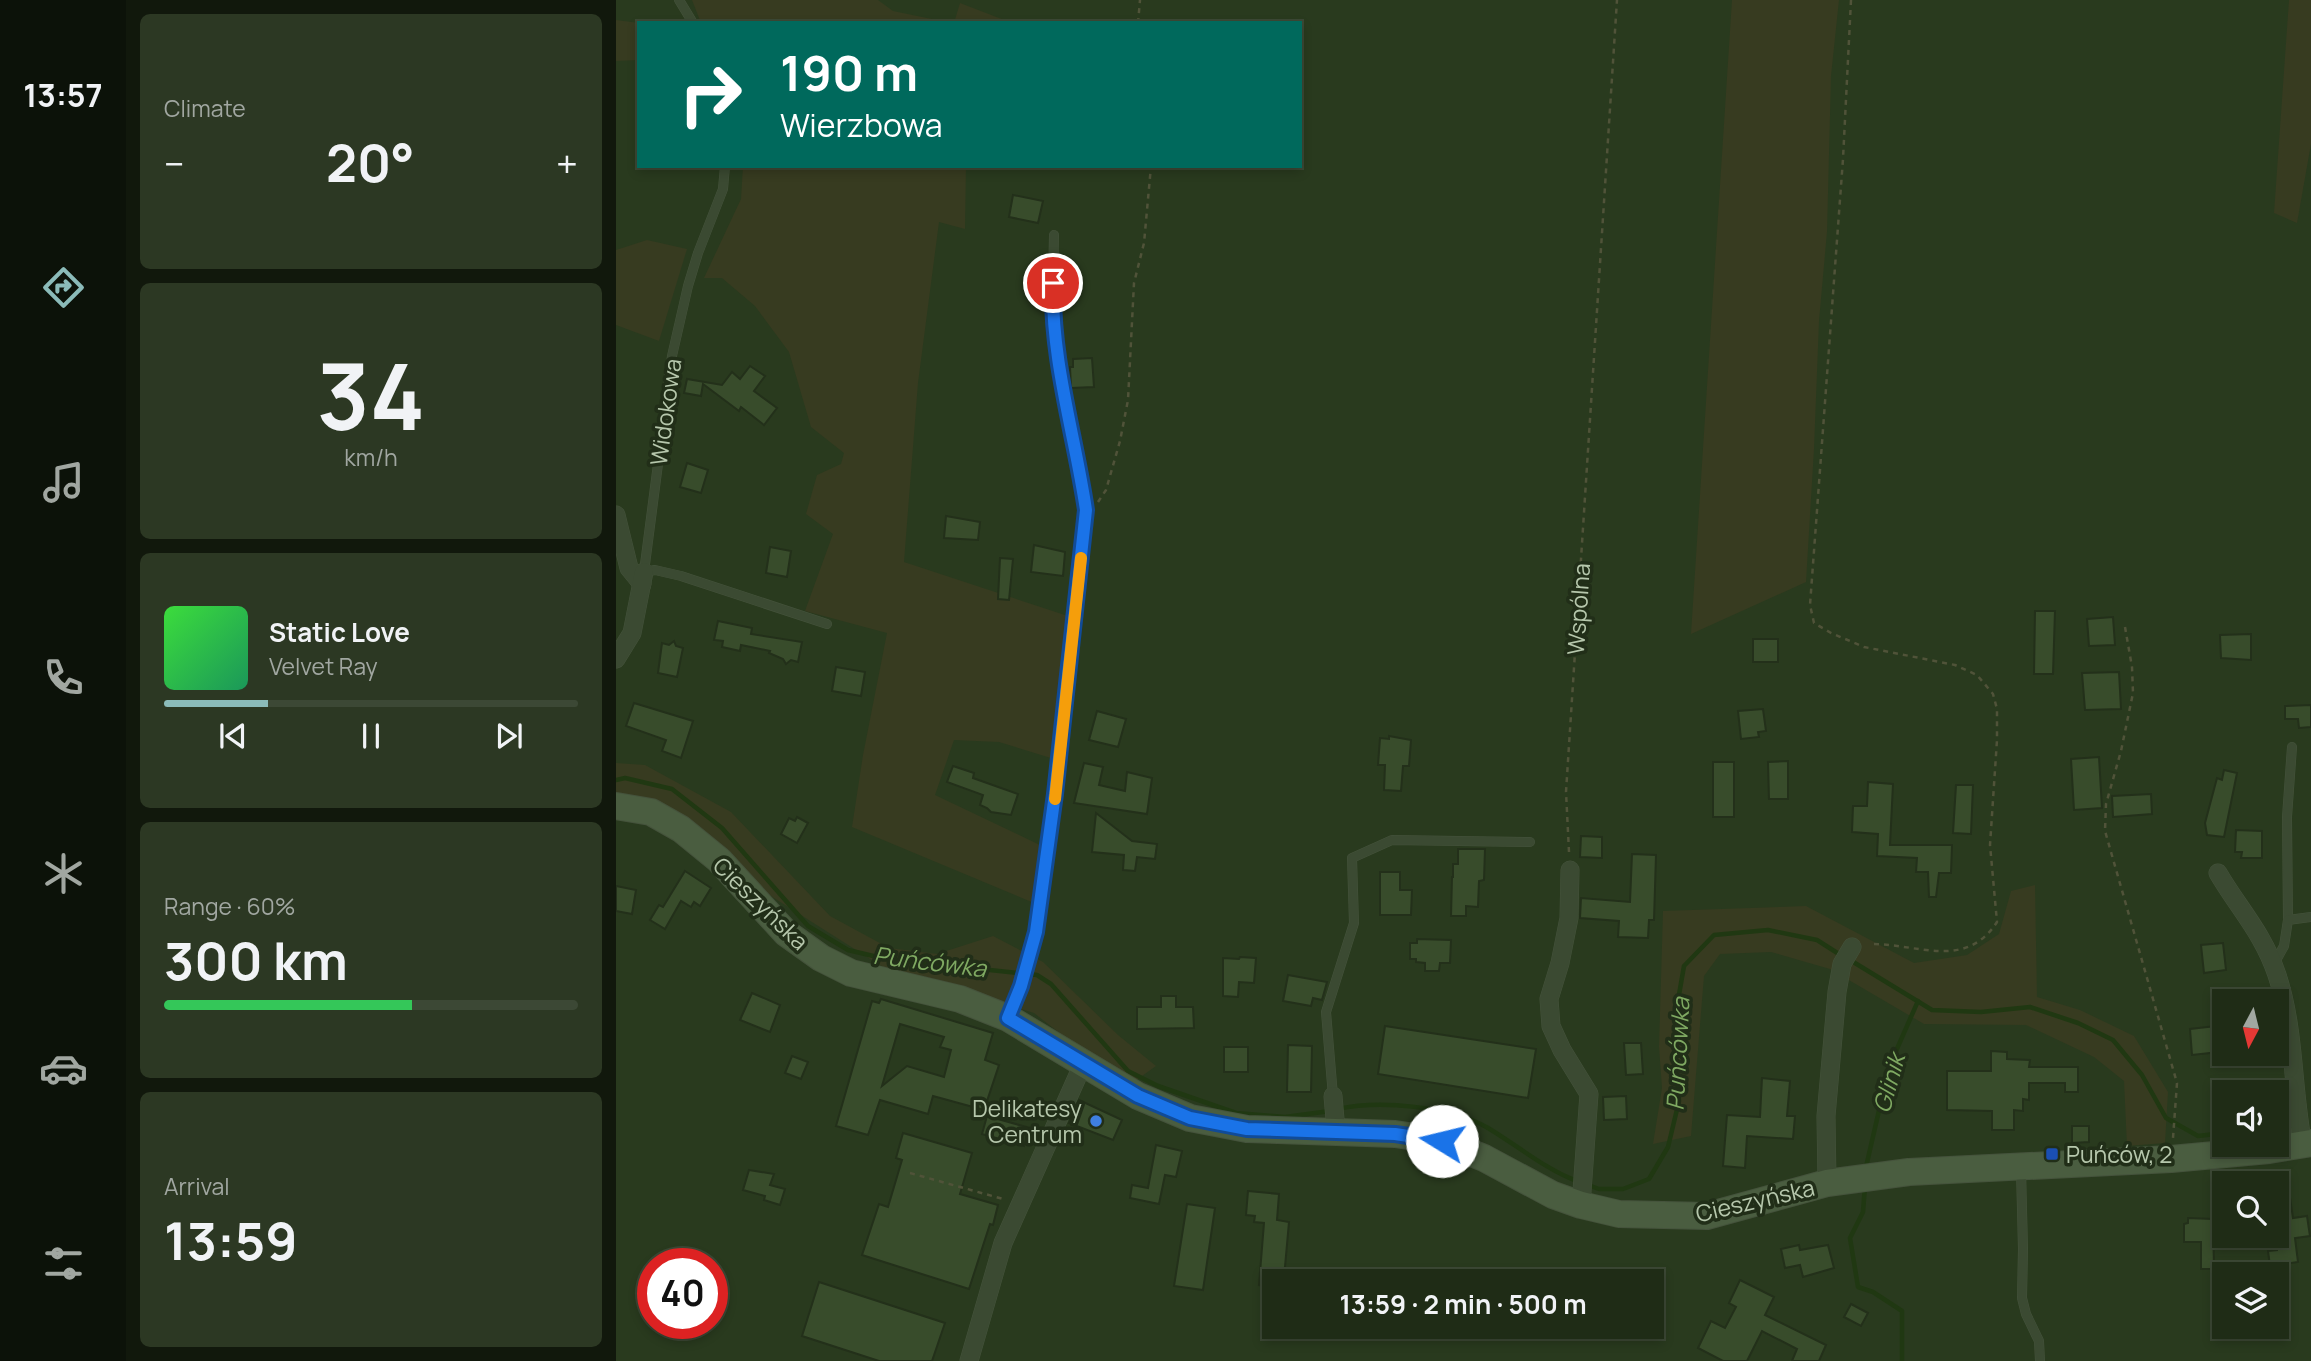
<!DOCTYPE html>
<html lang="en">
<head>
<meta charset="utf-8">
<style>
	:root { --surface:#1f2c16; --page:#2c3823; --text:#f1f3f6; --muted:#a1a7a1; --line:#3c4835; --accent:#8bbbb9 }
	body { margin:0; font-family:Manrope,sans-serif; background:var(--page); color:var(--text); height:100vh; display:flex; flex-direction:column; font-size:26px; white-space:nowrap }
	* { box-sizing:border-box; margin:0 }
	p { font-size:23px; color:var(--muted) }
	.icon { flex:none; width:38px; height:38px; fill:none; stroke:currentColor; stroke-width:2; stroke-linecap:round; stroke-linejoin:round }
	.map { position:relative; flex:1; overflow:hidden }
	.drawer { display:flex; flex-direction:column; gap:14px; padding:14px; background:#11180c; width:490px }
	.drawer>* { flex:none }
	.top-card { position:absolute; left:21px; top:21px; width:665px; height:147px; border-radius:0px; box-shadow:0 4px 10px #0003,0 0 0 2px var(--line); background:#00695c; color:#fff; overflow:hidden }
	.needle { width:46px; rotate:187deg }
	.buttons { position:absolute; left:1596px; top:989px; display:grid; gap:14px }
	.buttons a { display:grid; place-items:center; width:77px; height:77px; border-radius:0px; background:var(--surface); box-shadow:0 4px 10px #0003,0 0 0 2px var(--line); font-size:35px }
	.speed { position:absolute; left:21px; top:1248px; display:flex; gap:14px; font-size:35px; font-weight:700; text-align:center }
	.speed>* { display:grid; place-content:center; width:91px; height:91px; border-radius:50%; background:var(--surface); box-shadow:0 4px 10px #0003,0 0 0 2px var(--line); line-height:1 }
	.speed .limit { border:10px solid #d22; background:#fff; color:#111 }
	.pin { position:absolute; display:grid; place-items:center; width:60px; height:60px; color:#fff; margin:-30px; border:4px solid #fff; border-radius:50%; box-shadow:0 2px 7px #0007 }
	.me { position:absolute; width:77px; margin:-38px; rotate:279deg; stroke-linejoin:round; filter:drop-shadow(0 0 5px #0008) }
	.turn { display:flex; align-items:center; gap:24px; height:147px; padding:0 28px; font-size:32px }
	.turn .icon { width:91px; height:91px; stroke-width:2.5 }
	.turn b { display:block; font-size:49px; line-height:60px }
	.big { font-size:52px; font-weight:700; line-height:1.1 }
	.drawer .widget { flex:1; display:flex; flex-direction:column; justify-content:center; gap:10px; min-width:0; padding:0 24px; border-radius:10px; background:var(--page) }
	.drawer .dial { align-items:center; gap:0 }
	.dial b { font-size:91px; line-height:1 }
	.song { display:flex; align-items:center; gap:21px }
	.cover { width:84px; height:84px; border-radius:10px; background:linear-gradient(135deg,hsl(120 70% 55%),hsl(150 70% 35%)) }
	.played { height:7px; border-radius:4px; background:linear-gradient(90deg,var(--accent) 25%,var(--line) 25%) }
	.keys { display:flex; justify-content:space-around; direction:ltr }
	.heat { display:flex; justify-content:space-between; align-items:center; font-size:38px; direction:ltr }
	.charge { height:10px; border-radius:5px; background:linear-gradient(90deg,#34c759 60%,var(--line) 0) }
	.trip { position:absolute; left:646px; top:1269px; width:402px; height:70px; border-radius:0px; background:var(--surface); box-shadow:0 4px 10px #0003,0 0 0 2px var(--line); font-weight:700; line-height:70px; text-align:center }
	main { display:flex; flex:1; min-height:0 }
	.tab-bar { display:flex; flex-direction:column; width:126px; justify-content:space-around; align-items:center; background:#0c1209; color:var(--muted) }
	.tab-bar .icon { width:49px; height:49px }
	.tab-bar .selected { color:var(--accent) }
	.tab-bar b { font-size:32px; color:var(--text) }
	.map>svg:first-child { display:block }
	.green { fill:#373b20 }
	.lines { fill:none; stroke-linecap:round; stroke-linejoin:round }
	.stream { stroke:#203812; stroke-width:4.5 }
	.building { fill:#384c2b; stroke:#23301a; stroke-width:2; fill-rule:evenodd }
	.lane-casing { stroke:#45533c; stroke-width:10 }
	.street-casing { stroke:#45533c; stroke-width:19 }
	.secondary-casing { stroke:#45533c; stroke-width:28 }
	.path { stroke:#505339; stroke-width:2.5; stroke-dasharray:5 5; stroke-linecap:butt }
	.lane { stroke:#3b4a32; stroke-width:9 }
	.street { stroke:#3b4a32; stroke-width:18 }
	.secondary { stroke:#4a5d40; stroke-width:26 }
	.route-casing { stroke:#114b97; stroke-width:18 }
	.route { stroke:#1a73e8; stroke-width:12 }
	.slow { stroke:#f59e0b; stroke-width:12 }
	.shop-dot { fill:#3f7fe0; stroke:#212e18; stroke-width:2.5 }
	.transit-dot { fill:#1a4fb4; stroke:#212e18; stroke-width:2.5 }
	.labels { text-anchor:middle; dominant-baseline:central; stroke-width:7; stroke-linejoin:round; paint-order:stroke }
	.street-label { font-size:23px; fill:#b6c7ac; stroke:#212e18 }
	.poi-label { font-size:23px; fill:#b6c7ac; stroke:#212e18; text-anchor:end }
	.water-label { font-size:24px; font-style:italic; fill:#7fa962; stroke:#212e18 }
</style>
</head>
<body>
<main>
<nav class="tab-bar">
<b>13:57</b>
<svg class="icon selected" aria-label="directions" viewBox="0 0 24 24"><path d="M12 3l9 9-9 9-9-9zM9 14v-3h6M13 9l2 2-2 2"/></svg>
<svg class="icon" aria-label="music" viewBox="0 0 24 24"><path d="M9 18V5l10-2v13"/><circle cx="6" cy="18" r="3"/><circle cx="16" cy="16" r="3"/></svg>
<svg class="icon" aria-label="phone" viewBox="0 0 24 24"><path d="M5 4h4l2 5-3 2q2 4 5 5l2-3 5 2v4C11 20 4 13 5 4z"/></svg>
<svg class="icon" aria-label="climate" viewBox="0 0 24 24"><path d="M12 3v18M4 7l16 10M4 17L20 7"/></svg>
<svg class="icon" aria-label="car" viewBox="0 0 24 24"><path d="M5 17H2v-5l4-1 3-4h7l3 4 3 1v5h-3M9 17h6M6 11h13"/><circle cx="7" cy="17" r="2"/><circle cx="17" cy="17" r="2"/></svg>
<svg class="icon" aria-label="filters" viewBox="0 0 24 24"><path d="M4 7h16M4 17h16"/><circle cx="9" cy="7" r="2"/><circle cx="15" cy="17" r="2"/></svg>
</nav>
<section class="drawer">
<div class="widget"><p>Climate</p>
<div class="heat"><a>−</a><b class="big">20°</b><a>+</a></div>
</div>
<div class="widget dial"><b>34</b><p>km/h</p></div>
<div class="widget">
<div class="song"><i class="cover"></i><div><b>Static Love</b><p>Velvet Ray</p></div></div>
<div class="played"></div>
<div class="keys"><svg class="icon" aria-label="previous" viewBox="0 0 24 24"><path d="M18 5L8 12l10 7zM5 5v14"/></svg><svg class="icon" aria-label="pause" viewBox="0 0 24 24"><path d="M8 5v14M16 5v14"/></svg><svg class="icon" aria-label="next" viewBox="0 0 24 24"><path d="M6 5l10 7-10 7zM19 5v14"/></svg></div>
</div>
<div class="widget"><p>Range · 60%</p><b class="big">300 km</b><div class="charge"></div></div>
<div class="widget"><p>Arrival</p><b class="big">13:59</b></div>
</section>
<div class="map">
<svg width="1695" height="1361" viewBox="0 0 1695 1361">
	<rect width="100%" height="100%" fill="#293a1e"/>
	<g class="green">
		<polygon points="76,0 262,0 277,11 335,23 85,23"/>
		<polygon points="1116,0 1223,0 1215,76 1211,232 1203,321 1198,449 1190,582 1075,634"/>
		<polygon points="1673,0 1695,0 1695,144 1681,223 1658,213"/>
		<polygon points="344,3 396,23 338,23"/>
		<polygon points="0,20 23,23 23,60 0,61"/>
		<polygon points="127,166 350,166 349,229 323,222 302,383 288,562 455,617 438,759 383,742 338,740 319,795 426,846 418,903 236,827 247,755 271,633 189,611 217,534 190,514 201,475 225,464 228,453 195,427 173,352 139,306 106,278 88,278 125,199"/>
		<polygon points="31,240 71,249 43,341 0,325 0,250"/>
		<polygon points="0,763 29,765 115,812 214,916 273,948 321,954 377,936 427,962 502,1035 540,1066 519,1081 478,1060 418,1013 267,967 158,898 43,806 0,800"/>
		<polygon points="1419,885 1421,997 1464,1010 1518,1036 1552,1092 1549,1143 1511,1146 1508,1081 1478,1057 1410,1025 1308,1024 1214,969 1155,952 1104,954 1088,976 1075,1136 1037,1144 1046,1088 1043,1047 1047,911 1190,906 1298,963 1351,955 1383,934 1395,891"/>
	</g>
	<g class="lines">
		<g class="stream">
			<polyline points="0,780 9,778 56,789 106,828 192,926 232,950 270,959 421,975 435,984 512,1071 542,1086 620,1113 669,1117 714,1111"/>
			<polyline points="1234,960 1316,1010 1365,1012 1414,1007 1462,1023 1497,1040 1526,1075 1550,1118 1582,1136 1608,1133"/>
			<path d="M722,1109C763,1100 835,1106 872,1128C899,1144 932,1171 961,1181"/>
			<polyline points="1661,1126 1680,1122"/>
			<polyline points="1250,1167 1273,1067 1302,1001"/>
			<polyline points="972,1185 983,1189 1007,1189 1033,1179 1052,1147 1063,1101 1059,1061 1060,1012 1068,966 1098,935 1152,930 1201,940 1226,956"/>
			<polyline points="1249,1186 1247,1212 1234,1238 1242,1287 1257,1292 1286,1311 1286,1361"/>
		</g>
	</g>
	<g class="building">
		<polygon points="397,195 427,201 422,223 393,217"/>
		<polygon points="476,358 478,387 455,388 454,367 457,367 457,359"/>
		<polygon points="134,366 149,376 138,391 161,408 148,425 125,407 123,411 87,384 85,396 68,393 71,379 106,385 116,372 124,379"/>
		<polygon points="71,463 92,470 85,493 64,487"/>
		<polygon points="330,516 364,522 362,540 328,538"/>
		<polygon points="418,545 449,552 447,576 415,572"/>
		<polygon points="154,547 175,551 171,577 150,573"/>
		<polygon points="384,558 397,559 393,600 382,599"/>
		<polygon points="1419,611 1439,611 1437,674 1418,674"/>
		<polygon points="1497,617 1499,645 1473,646 1471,619"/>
		<polygon points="102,621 136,628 135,634 186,642 182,662 175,660 170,664 167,659 153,653 154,651 125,645 124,651 106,647 107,641 98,640"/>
		<polygon points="1635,634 1635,660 1605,658 1604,635"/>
		<rect x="1137" y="639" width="25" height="23"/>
		<polygon points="58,641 60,646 67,648 61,677 42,673 46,643 53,645"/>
		<polygon points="220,667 249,672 245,696 216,691"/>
		<polygon points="1503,672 1505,709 1469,710 1466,673"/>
		<polygon points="18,703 77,721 65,758 46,751 50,740 10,726"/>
		<polygon points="1695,705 1695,727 1683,728 1682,719 1669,719 1669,706"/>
		<polygon points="1147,709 1150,731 1142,732 1143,737 1125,739 1122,711"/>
		<polygon points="481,711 510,719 502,747 473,740"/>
		<polygon points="773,736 795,740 793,766 787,766 785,791 768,790 769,765 762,765 764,738 773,739"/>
		<polygon points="1483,757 1486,808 1458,810 1455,759"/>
		<polygon points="1172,761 1172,799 1153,799 1152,762"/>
		<rect x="1097" y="762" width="21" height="55"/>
		<polygon points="468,763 487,767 483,785 509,791 511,772 536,778 531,814 458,803"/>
		<polygon points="337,766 358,773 357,778 402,794 395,815 375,812 371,808 364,805 367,795 331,782"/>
		<polygon points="1608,770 1621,773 1608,837 1591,835 1589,823 1601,778 1606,780"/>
		<polygon points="1252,782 1277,784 1274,845 1336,845 1335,873 1323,873 1320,897 1313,897 1312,872 1300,872 1301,858 1261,856 1262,834 1236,832 1237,806 1251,806"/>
		<polygon points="1340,785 1357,785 1355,834 1337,833"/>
		<polygon points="1535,794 1536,814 1497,817 1496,796"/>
		<polygon points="480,813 516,841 541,844 539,859 521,857 519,871 507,870 508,855 476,852"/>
		<polygon points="181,817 192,823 181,843 165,834 173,818 179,821"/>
		<polygon points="1620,830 1646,831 1646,858 1625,858 1626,852 1619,852"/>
		<polygon points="965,836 986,837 986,858 964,857"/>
		<polygon points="842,849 869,849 868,880 863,881 862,907 850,906 850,916 835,916 836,877 837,877 837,864 842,864"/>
		<polygon points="1016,854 1040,855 1038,920 1033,920 1032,938 1002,937 1003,921 964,918 965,898 1014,902"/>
		<polygon points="69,871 95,888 84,906 78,902 75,907 65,901 49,929 34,920 43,905 47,907"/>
		<polygon points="764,872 784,872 784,890 796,890 795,915 764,915"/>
		<polygon points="0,886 20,890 16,914 0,911"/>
		<polygon points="801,939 835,940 834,963 824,963 823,971 809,971 809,963 800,962 800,959 794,959 794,943 801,943"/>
		<polygon points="1607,943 1610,970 1588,973 1585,945"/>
		<polygon points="624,957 640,958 638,983 623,982 622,997 607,996 607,958 623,959"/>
		<polygon points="672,975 711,982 706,1000 697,998 695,1006 667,1001"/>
		<polygon points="136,993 164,1005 154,1032 124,1020"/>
		<polygon points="545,996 560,996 560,1007 577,1007 578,1028 521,1029 521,1007 545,1007"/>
		<path d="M265,999L377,1033L369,1060L383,1065L368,1110L317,1096L312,1114L264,1100L252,1135L220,1126L256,1001L263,1003ZM284,1024L328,1037L324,1047L335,1050L328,1077L291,1066L266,1086Z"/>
		<polygon points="769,1026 920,1049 912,1098 762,1074"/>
		<polygon points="1600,1026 1603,1052 1576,1055 1574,1029"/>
		<polygon points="1008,1043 1025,1043 1027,1074 1010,1075"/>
		<polygon points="672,1045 696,1046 695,1092 671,1092"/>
		<rect x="608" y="1047" width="24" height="25"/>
		<polygon points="1375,1051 1391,1052 1391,1059 1414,1060 1413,1067 1462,1067 1462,1092 1449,1092 1449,1083 1413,1083 1413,1100 1407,1099 1407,1111 1398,1110 1398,1130 1376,1130 1376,1111 1331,1110 1331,1071 1375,1071"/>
		<polygon points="176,1056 192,1062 185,1079 169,1073"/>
		<polygon points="1146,1078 1174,1081 1171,1116 1179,1116 1177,1139 1131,1136 1129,1168 1107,1166 1111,1115 1144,1117"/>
		<polygon points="1010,1096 1011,1119 988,1120 987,1097"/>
		<polygon points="463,1100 506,1120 497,1140 453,1123"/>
		<polygon points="371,1116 414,1128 408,1146 366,1134"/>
		<polygon points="1456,1126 1473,1126 1473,1142 1456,1143"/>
		<polygon points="287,1133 356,1153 344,1194 382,1205 377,1225 374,1224 353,1289 246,1255 263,1204 272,1207 286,1160 280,1158"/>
		<polygon points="540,1145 566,1151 560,1177 549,1175 543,1204 514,1198 516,1185 532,1188"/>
		<polygon points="133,1170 158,1174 154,1185 169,1189 164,1205 148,1200 149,1196 127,1190"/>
		<polygon points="632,1191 663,1194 661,1220 673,1222 668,1278 658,1277 657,1286 643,1285 648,1223 638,1222 639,1216 630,1215"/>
		<polygon points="1674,1198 1677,1218 1691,1216 1694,1236 1679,1238 1682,1262 1654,1266 1652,1251 1661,1250 1661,1199"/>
		<polygon points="571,1204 599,1208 587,1290 558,1286"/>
		<polygon points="1572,1218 1597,1219 1598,1269 1585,1269 1585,1242 1568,1242 1568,1224 1572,1223"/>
		<polygon points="1183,1245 1184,1250 1212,1245 1218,1268 1187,1277 1184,1265 1169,1268 1165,1249"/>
		<polygon points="1124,1280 1158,1297 1149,1315 1210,1345 1203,1361 1176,1361 1181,1349 1146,1331 1131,1361 1107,1361 1082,1348 1095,1321 1109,1328 1120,1307 1113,1303"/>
		<polygon points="203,1282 329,1323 316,1361 263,1361 186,1336"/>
		<polygon points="1235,1304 1252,1313 1245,1326 1228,1317"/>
	</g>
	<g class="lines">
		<g class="lane-casing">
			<g id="lane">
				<polyline points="63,0 77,23"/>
				<polyline points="109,166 107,189 82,253 72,286 56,356 28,572 39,570 65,576 211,624"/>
				<polyline points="1672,920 1671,817 1676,747"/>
				<polyline points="1658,964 1668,946 1672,920 1695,917"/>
				<path d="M392,1017L405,986L420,932L439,794L470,511C463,457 448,406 442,353C437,313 437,275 438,235"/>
				<polyline points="717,1096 710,1012 738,923 736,858 776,840 914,842"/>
				<polyline points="1405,1170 1407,1249 1406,1298 1410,1314 1423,1341 1424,1361"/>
			</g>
		</g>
		<g class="street-casing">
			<g id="street">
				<polyline points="0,515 13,568 26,584"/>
				<polyline points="0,659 16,633 28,572"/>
				<polyline points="954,870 953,918 944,963 933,999 935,1026 946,1050 973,1094 965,1205"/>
				<path d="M1602,873C1623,909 1647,933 1661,975C1679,1029 1676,1089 1687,1145"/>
				<polyline points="717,1096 720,1131"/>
				<polyline points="1211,1183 1210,1116 1221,992 1226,964 1236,947"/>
				<polyline points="353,1361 387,1243 467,1064"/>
			</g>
		</g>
		<g class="secondary-casing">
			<polyline id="secondary" points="0,806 35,812 65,829 103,860 170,933 205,958 235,973 344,999 392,1018 522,1096 574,1118 631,1129 779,1134 826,1141 868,1158 937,1195 965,1205 1003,1214 1091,1216 1211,1183 1293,1172 1555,1159 1653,1150 1695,1143"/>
		</g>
		<g class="path">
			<path d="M1235,0L1227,159L1194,605L1198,623L1215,633L1248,647L1339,665L1361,675L1377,694L1381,709V740L1374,845L1381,922C1349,971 1301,943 1253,944"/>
			<polyline points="522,23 524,0"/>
			<polyline points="482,502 490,490 504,441 512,400 518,283 528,243 535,166"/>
			<polyline points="1509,627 1516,667 1517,693 1505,751 1490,804 1489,831 1561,1083 1557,1138"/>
			<polyline points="953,852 950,792 1001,0"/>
			<polyline points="294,1173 387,1199"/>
		</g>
		<use href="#lane" class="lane"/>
		<use href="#street" class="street"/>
		<use href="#secondary" class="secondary"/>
	</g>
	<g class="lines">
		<g class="route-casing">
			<path id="route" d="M437,283C435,360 459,435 470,510L439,794L420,932L405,986L392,1018L522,1096L574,1118L631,1129L779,1134L826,1141"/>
		</g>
		<use href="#route" class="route"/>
		<polyline class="slow" points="439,799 465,558"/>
	</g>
	<circle class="shop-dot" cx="480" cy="1121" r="7"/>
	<rect class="transit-dot" x="1429" y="1147" width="14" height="14" rx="3.5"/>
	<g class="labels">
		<g class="street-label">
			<text transform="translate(49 412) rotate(-82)">Widokowa</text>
			<text transform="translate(962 609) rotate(-86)">Wspólna</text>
			<text transform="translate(145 903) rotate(44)">Cieszyńska</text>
			<text transform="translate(1139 1200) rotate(-13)">Cieszyńska</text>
		</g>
		<g class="poi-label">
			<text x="466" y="1108">Delikatesy<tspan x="466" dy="26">Centrum</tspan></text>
			<text x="1450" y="1154" text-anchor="start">Puńców, 2</text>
		</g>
		<g class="water-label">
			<text transform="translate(314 961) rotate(7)">Puńcówka</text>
			<text transform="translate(1061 1054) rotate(-87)">Puńcówka</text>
			<text transform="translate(1272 1083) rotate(-74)">Glinik</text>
		</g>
	</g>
</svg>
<div class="buttons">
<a><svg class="needle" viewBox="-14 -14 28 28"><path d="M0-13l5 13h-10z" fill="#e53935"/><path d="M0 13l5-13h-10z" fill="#a1a7a1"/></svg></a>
<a><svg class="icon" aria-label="sound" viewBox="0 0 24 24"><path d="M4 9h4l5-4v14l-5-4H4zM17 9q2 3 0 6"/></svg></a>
<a><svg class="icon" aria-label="search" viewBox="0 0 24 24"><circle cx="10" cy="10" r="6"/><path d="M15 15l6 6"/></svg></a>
<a><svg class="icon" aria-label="layers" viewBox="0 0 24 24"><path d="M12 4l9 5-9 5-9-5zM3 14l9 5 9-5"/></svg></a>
</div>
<div class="speed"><div class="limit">40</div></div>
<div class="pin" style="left:437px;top:283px;background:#d93025"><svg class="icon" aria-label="arrive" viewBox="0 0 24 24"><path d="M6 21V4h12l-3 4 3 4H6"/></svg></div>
<svg class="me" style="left:826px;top:1141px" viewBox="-20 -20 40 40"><circle r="19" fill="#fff"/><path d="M0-13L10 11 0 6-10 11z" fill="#1a73e8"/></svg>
<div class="trip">13:59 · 2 min · 500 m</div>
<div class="top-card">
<div class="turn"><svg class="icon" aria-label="right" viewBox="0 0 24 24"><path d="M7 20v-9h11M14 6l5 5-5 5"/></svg><div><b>190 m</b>Wierzbowa</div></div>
</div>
</div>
</main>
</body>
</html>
